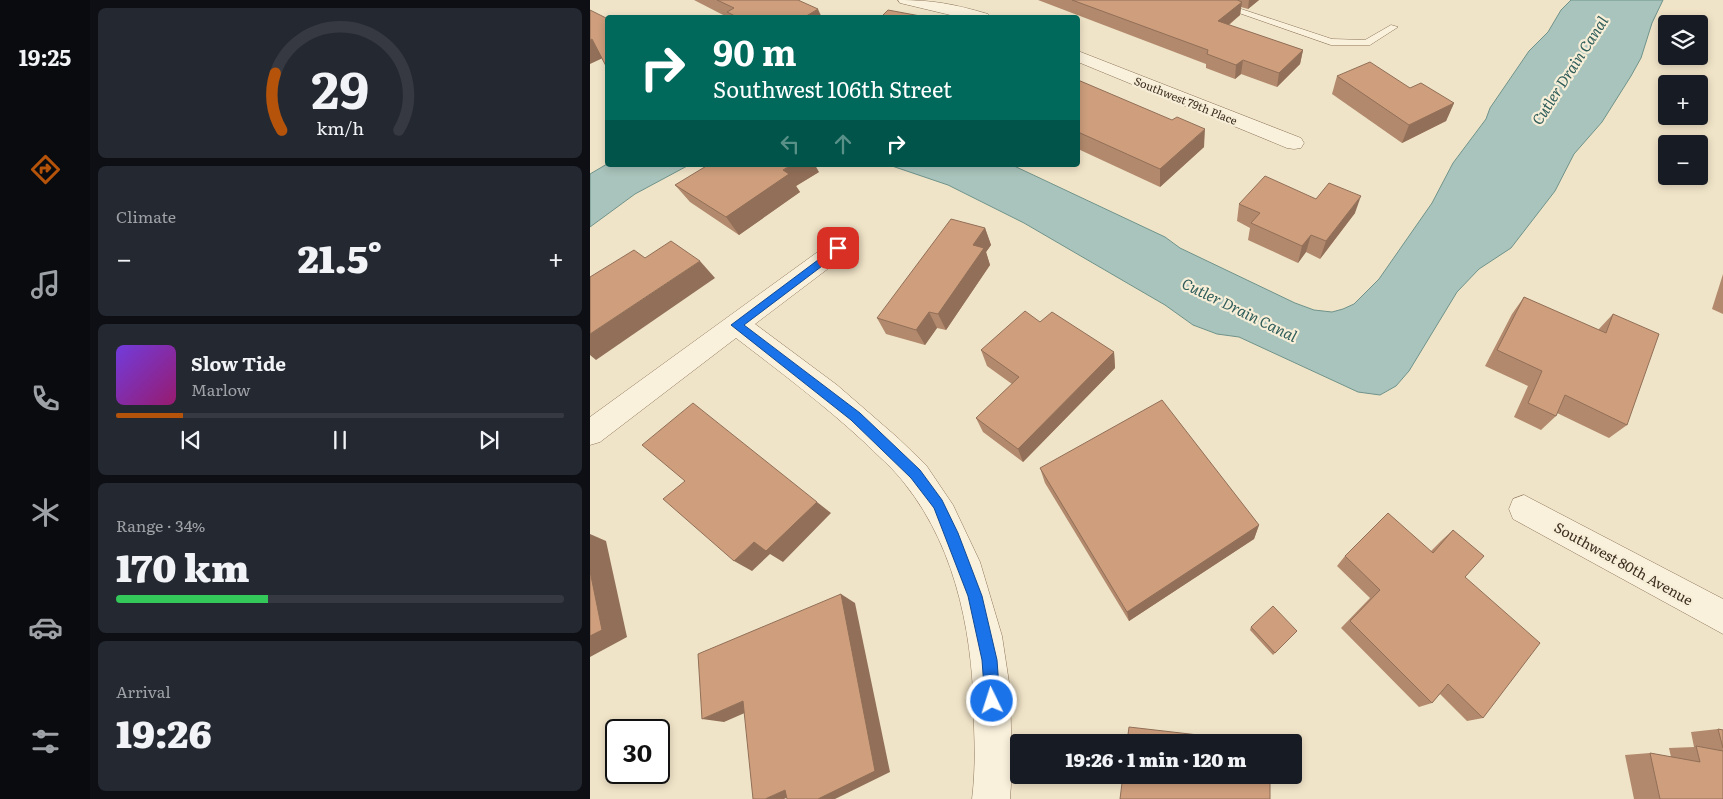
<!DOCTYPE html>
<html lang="en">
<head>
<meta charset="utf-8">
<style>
	:root { --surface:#171b24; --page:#242831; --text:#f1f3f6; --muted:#9ea1a6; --line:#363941; --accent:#b45309 }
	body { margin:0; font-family:Literata,serif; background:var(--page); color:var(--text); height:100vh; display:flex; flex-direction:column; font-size:19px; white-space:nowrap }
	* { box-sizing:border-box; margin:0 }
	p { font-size:16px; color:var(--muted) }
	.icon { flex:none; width:28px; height:28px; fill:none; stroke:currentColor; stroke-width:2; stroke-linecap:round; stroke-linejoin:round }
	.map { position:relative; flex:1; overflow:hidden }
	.side { display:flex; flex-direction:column; gap:8px; padding:8px; background:#0d0f14; width:500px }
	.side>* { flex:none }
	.top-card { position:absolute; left:15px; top:15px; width:475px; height:152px; border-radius:5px; box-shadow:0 2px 8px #0003; background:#00695c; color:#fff; overflow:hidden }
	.tools { position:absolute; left:1068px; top:15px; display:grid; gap:10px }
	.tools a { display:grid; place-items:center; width:50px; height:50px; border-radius:5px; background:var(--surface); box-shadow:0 2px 8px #0003; font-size:25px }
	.speed { position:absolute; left:15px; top:719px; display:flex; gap:10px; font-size:25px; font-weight:700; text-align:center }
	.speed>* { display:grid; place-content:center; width:65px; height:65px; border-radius:50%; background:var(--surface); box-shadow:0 2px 8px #0003; line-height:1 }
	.speed .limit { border:2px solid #111; border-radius:8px; background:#fff; color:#111 }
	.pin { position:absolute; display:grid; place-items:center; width:42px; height:42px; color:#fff; margin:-21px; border-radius:10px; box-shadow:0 2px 8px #0006 }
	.me { position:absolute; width:55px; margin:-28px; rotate:356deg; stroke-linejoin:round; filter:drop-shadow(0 0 4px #0008) }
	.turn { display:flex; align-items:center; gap:18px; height:105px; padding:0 25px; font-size:22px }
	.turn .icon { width:65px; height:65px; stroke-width:2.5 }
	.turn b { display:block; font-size:35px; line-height:42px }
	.lanes { display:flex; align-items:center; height:48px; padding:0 25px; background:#0003; justify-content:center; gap:25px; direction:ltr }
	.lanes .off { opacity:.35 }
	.big { font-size:38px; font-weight:800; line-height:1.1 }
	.side .tile { flex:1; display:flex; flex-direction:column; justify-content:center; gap:8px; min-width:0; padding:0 18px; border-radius:8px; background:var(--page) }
	.side .dial { align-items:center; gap:0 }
	.dial svg { height:130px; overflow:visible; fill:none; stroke:var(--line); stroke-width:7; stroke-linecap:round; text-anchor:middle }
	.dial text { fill:var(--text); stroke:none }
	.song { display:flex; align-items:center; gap:15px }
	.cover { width:60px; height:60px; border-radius:8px; background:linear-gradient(135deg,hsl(260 70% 55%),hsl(320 70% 35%)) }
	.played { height:5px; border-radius:2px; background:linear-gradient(90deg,var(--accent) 15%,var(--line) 15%) }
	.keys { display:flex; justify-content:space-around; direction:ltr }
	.heat { display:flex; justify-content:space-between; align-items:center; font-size:28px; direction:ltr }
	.charge { height:8px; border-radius:4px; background:linear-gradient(90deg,#34c759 34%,var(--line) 0) }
	.trip { position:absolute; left:420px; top:734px; width:292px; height:50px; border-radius:5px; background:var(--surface); box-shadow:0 2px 8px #0003; font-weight:800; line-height:50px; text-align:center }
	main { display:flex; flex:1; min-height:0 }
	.tab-bar { display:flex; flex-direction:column; width:90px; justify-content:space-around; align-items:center; background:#090b0e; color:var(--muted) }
	.tab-bar .icon { width:35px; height:35px }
	.tab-bar .active { color:var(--accent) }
	.tab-bar b { font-size:22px; color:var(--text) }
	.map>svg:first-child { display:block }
	.water { fill:#a9c4bc; stroke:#6f938a }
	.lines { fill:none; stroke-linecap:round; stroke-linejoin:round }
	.service-casing { stroke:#8d765c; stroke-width:1 }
	.minor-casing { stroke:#8d765c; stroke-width:1 }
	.service { fill:#faf1dc; fill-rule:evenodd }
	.minor { fill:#faf1dc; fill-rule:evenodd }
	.wall { fill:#b2896c }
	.shaded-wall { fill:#916f58 }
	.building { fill:#cf9f7d; stroke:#916f58 }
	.route { fill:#1a73e8; stroke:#114b97 }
	.labels { text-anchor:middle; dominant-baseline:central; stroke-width:4.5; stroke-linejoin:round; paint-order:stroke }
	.far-street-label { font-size:11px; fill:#3d2e20; stroke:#f7eed8 }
	.street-label { font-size:14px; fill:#3d2e20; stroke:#f7eed8 }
	.water-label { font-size:15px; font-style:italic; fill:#2f5d5a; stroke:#f7eed8 }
</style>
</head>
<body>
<main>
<nav class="tab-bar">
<b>19:25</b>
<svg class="icon active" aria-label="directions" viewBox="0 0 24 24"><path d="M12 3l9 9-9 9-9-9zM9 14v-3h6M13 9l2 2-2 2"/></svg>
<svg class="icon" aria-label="music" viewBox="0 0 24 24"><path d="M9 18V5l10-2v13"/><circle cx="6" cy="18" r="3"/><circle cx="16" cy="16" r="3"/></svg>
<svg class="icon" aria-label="phone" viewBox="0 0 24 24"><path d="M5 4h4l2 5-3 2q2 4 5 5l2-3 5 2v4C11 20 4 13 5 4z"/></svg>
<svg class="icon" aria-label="climate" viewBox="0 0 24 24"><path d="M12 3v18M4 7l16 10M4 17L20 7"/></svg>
<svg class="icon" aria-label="car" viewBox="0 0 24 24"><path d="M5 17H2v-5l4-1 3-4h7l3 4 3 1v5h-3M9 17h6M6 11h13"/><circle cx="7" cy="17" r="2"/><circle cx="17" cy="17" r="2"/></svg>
<svg class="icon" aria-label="filters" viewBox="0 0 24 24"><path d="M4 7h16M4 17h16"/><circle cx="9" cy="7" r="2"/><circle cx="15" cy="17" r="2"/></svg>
</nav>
<section class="side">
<div class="tile dial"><svg viewBox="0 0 100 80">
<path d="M14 69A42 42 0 1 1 86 69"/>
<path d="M14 69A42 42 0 0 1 10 34" stroke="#b45309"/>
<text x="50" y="56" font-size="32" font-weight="700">29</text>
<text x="50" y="72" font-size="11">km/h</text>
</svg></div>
<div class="tile"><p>Climate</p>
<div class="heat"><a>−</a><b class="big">21.5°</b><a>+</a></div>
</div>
<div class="tile">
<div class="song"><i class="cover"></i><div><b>Slow Tide</b><p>Marlow</p></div></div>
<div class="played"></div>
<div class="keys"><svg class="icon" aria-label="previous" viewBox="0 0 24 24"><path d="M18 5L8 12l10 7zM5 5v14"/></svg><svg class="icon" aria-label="pause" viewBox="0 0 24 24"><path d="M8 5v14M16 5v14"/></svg><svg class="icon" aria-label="next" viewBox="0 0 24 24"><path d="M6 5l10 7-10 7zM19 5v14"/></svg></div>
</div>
<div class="tile"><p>Range · 34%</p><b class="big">170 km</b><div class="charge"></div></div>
<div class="tile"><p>Arrival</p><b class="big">19:26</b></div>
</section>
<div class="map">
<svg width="1133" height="799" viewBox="0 0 1133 799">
	<rect width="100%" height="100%" fill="#f0e4c8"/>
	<g class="water">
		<polygon points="981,0 1073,0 1062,23 1051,58 1041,76 1012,122 984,154 965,191 921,248 889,269 867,292 819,371 806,386 790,395 768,392 649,337 627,334 603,325 575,305 434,223 358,185 299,165 422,165 575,237 590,248 705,303 724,310 742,312 753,309 764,304 789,279 842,203 863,163 896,119 900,108 939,51 958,32 971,10"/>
		<polygon points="17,164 18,165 99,165 45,194 0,227 0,174"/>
	</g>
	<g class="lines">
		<g class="service-casing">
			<polygon id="service" points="612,0 624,0 742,39 775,40 801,25 808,27 780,45 741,45"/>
		</g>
		<g class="minor-casing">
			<g id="minor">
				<path d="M308,0C343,0 364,4 398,14L400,18H373L310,3Z"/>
				<polygon points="488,51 711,138 714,143 711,148 704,149 697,148 488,62"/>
				<path d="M248,241L256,243L260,249L256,255L165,324L247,385L308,438L336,465L363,505L390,562L412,636L420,689L422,769L420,799H382C385,775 385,751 384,727C384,643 369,552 315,484C303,468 287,455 273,441C233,404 189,371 146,338L10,442L0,445V417L240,243Z"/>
				<polygon points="934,495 1133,599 1133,634 923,519 919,509 923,499"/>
			</g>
		</g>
		<use href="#service" class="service"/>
		<use href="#minor" class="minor"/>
	</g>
	<g class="wall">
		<polygon points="104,0 208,0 232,18 139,18"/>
		<polygon points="448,0 669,0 658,9 651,7 650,15 639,25 713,50 710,64 687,87 651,74 645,79 616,68 616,64"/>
		<polygon points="747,76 820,88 864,103 856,121 812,143 742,94"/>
		<polygon points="488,80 614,147 570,187 488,149"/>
		<polygon points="229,172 206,186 210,192 149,235 100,202 85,185"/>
		<polygon points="726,199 765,213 730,259 716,252 708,263 658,240 660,228 647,221 649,204"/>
		<polygon points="395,228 401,245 396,252 400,265 356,330 347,328 335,345 296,334 287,318"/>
		<polygon points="1133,274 1133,314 1122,309"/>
		<polygon points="934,297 1008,330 1023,314 1037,425 1019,438 967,413 966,416 951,430 924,417 938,386 895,366 922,314"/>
		<polygon points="450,322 524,352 525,368 433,462 393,432 386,418 422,384 397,366 391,350"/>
		<polygon points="450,468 669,525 664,539 539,621 455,483"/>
		<polygon points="863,530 875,577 893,718 877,721 850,694 842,703 829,707 751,628 780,598 747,566 755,556 841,551 851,541"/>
		<polygon points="661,627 707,631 683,655 660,630"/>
		<polygon points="1128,729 1133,730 1133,799 1044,799 1035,755 1060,753 1081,757 1079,748 1104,747 1101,732"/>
	</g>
	<g class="shaded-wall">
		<polygon points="659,0 669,0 658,9"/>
		<polygon points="652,2 650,15 627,34 628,21"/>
		<polygon points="228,9 232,18 213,18"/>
		<polygon points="2,39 15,57 0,64 0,40"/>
		<polygon points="713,50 710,64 687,87 689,73"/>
		<polygon points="653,60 651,74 645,79 646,65"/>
		<polygon points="864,103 856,121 812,143 819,125"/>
		<polygon points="615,129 614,147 570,187 570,169"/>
		<polygon points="201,165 225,165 229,172 206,186 210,192 149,235 136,217 193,170"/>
		<polygon points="771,196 765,213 730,259 736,241"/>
		<polygon points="395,228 401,245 396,252 400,265 356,330 348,314 383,245"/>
		<polygon points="721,235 716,252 708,263 712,246"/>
		<polygon points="110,261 125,278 6,360 0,355 0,334"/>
		<polygon points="339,312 347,328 335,345 326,330"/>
		<polygon points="524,352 525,368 433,462 428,449"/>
		<polygon points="227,502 241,513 193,562 180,554 162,571 144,561 164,542"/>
		<polygon points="669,525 664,539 539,621 537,612"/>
		<polygon points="0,534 16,541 37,637 0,657"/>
		<polygon points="251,594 265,603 300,772 245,799 228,799"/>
		<polygon points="153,701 173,705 134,722 112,719"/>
		<polygon points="195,790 214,790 194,799 175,799"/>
	</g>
	<g class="building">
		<polygon points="127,0 208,0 228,9 213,18 149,18 137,12 144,8"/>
		<polygon points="482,0 647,0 652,2 628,21 713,50 689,73 653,60 646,65 617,54 618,50"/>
		<polygon points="0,10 16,18 18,18 18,70 2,39 0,40"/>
		<polygon points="298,10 341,18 290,18"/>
		<polygon points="780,62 820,88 831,83 864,103 819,125 747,76"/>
		<polygon points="488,80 582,120 587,117 615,129 570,169 488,132"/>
		<polygon points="118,165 201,165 193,170 199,174 136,217 85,185"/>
		<polygon points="675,176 726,199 739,183 771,196 736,241 721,235 712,246 661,223 670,213 649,204"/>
		<polygon points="361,219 395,228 383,245 394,248 348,314 339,312 326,330 287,318"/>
		<polygon points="81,241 110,261 0,334 0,277 44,250 55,258"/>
		<polygon points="934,297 1016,333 1023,314 1069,334 1037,425 975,395 966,416 938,403 952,371 907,350"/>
		<polygon points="435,311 450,322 462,312 524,352 428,449 386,418 429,377 391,350"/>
		<polygon points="572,400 669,525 537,612 450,468"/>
		<polygon points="103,403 227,502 176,551 164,542 144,561 73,499 95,481 52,445"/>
		<polygon points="798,513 843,553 863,530 894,556 875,577 950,643 893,718 858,684 842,703 760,621 790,590 755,556"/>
		<polygon points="0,571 12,630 0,636"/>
		<polygon points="251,594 285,771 228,799 197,799 195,790 175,799 163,799 153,701 112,719 108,654"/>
		<polygon points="683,606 707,631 685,653 661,627"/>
		<polygon points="539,727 669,742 537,742"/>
		<polygon points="1128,729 1133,730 1133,748"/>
		<polygon points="1106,746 1133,751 1133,799 1070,799 1060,753 1110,762"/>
		<polygon points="533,775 680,775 680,799 530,799"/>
	</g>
	<polygon class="route" points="248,245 252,246 252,251 154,325 270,413 330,470 352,500 368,533 392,596 407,660 410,701 407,706 402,708 397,706 395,701 392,660 378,596 344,508 321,478 261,420 141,325"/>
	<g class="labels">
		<g class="far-street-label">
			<text transform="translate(596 100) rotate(22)">Southwest 79th Place</text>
		</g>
		<g class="street-label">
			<text transform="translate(1034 563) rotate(29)">Southwest 80th Avenue</text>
		</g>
		<g class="water-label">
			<text transform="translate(979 70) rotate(-57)">Cutler Drain Canal</text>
			<text transform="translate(650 309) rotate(26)">Cutler Drain Canal</text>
		</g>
	</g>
</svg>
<div class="tools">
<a><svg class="icon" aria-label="layers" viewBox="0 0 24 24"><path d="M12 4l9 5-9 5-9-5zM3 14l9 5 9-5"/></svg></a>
<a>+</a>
<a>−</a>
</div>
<div class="speed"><div class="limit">30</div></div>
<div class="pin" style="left:248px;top:248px;background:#d93025"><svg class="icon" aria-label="arrive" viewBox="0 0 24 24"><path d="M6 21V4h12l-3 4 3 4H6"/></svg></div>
<svg class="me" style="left:402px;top:701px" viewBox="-20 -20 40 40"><circle r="17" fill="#1a73e8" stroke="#fff" stroke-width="3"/><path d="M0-11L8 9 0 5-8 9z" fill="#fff"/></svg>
<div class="trip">19:26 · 1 min · 120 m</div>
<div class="top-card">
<div class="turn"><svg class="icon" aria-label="right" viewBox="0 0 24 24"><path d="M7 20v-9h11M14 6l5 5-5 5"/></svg><div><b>90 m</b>Southwest 106th Street</div></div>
<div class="lanes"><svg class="icon off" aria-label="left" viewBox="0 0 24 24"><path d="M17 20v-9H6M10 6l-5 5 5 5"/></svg><svg class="icon off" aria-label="ahead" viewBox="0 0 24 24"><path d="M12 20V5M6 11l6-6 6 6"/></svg><svg class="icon" aria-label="right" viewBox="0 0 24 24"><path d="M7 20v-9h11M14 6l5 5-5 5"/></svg></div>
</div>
</div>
</main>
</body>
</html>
